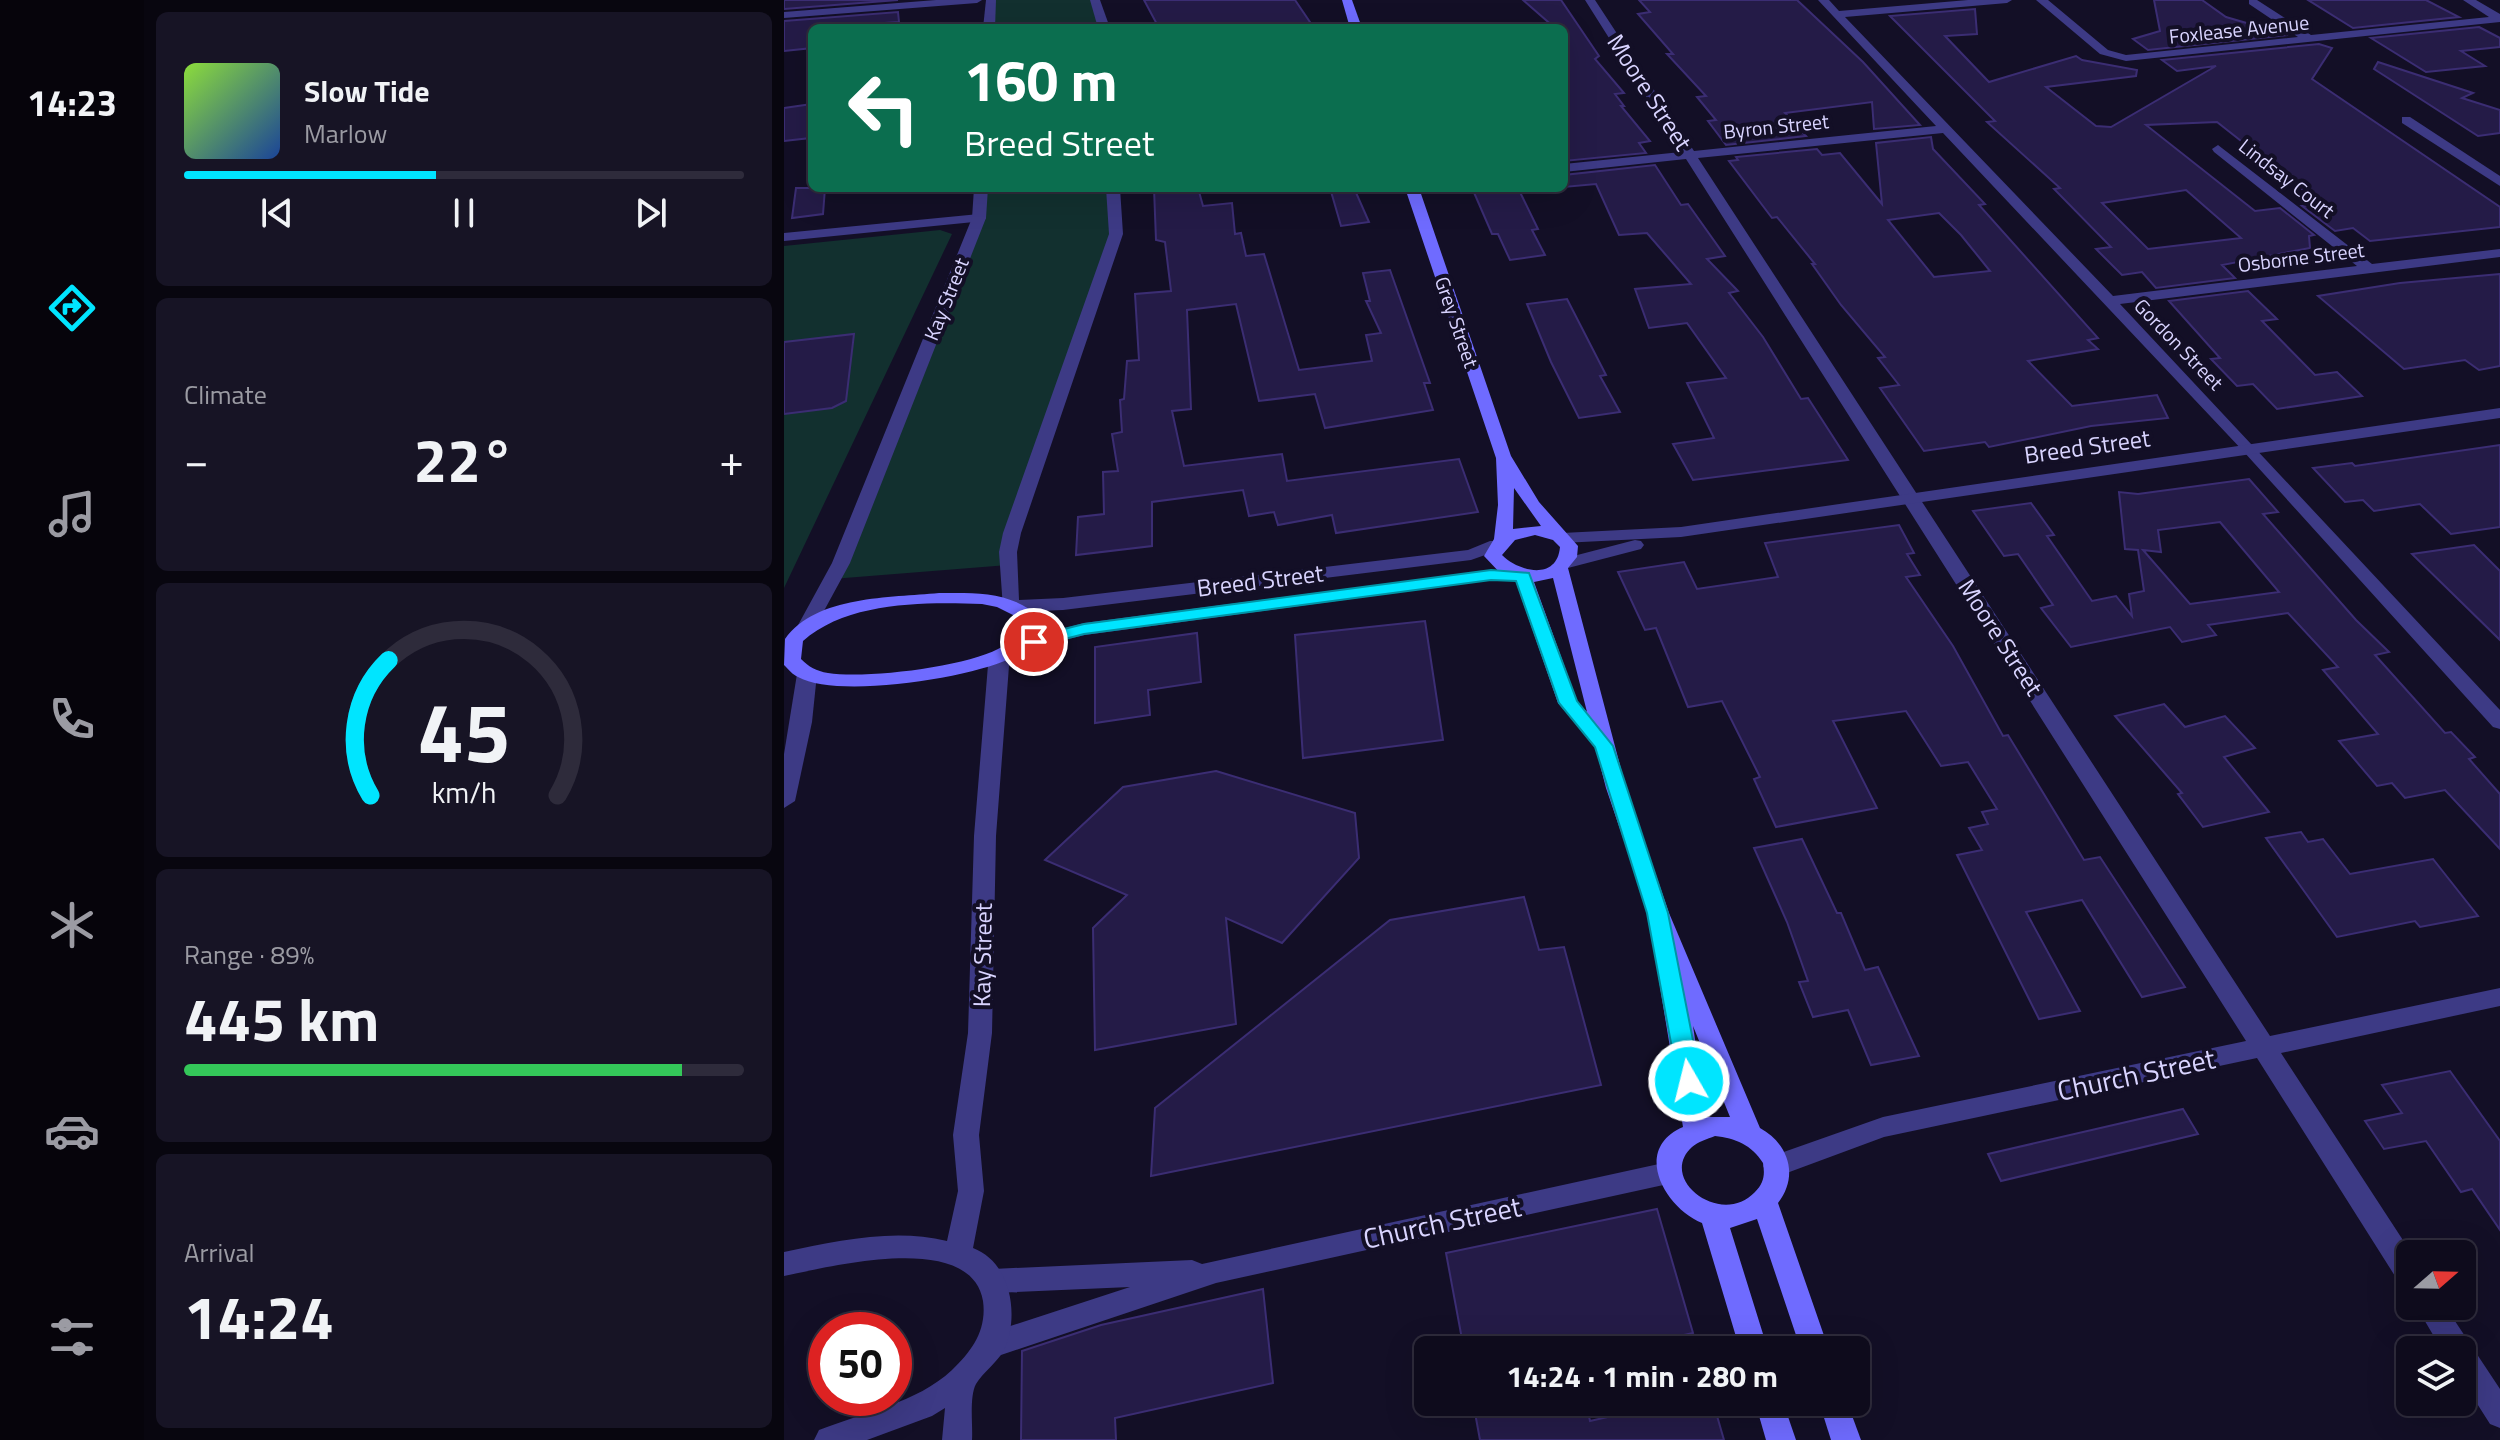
<!DOCTYPE html>
<html lang="en">
<head>
<meta charset="utf-8">
<style>
	:root { --surface:#0e0b1c; --page:#171425; --text:#f1f3f6; --muted:#9b9ba3; --line:#2e2b3b; --accent:#00e5ff }
	body { margin:0; font-family:"Titillium Web",sans-serif; background:var(--page); color:var(--text); height:100vh; display:flex; flex-direction:column; font-size:30px; white-space:nowrap }
	* { box-sizing:border-box; margin:0 }
	p { font-size:26px; color:var(--muted) }
	.icon { flex:none; width:44px; height:44px; fill:none; stroke:currentColor; stroke-width:2; stroke-linecap:round; stroke-linejoin:round }
	.map { position:relative; flex:1; overflow:hidden }
	.details { display:flex; flex-direction:column; gap:12px; padding:12px; background:#08060f; width:640px }
	.details>* { flex:none }
	.hud { position:absolute; left:24px; top:24px; width:760px; height:168px; border-radius:12px; box-shadow:0 8px 32px #0002,0 0 0 2px var(--line); background:#0b6e4f; color:#fff; overflow:hidden }
	.needle { width:52px; rotate:70deg }
	.tools { position:absolute; left:1612px; top:1240px; display:grid; gap:16px }
	.tools a { display:grid; place-items:center; width:80px; height:80px; border-radius:12px; background:var(--surface); box-shadow:0 8px 32px #0002,0 0 0 2px var(--line); font-size:40px }
	.speed { position:absolute; left:24px; top:1312px; display:flex; gap:16px; font-size:40px; font-weight:700; text-align:center }
	.speed>* { display:grid; place-content:center; width:104px; height:104px; border-radius:50%; background:var(--surface); box-shadow:0 8px 32px #0002,0 0 0 2px var(--line); line-height:1 }
	.speed .limit { border:12px solid #d22; background:#fff; color:#111 }
	.pin { position:absolute; display:grid; place-items:center; width:68px; height:68px; color:#fff; margin:-34px; border:4px solid #fff; border-radius:50%; box-shadow:0 2px 8px #0007 }
	.me { position:absolute; width:88px; margin:-44px; rotate:352deg; stroke-linejoin:round; filter:drop-shadow(0 0 6px #0008) }
	.turn { display:flex; align-items:center; gap:28px; height:168px; padding:0 24px; font-size:36px }
	.turn .icon { width:104px; height:104px; stroke-width:2.5 }
	.turn b { display:block; font-size:56px; line-height:68px }
	.big { font-size:60px; font-weight:700; line-height:1.1 }
	.details .tile { flex:1; display:flex; flex-direction:column; justify-content:center; gap:12px; min-width:0; padding:0 28px; border-radius:12px; background:var(--page) }
	.details .dial { align-items:center; gap:0 }
	.dial svg { height:208px; overflow:visible; fill:none; stroke:var(--line); stroke-width:7; stroke-linecap:round; text-anchor:middle }
	.dial text { fill:var(--text); stroke:none }
	.song { display:flex; align-items:center; gap:24px }
	.cover { width:96px; height:96px; border-radius:12px; background:linear-gradient(135deg,hsl(90 70% 55%),hsl(220 70% 35%)) }
	.played { height:8px; border-radius:4px; background:linear-gradient(90deg,var(--accent) 45%,var(--line) 45%) }
	.keys { display:flex; justify-content:space-around; direction:ltr }
	.heat { display:flex; justify-content:space-between; align-items:center; font-size:44px; direction:ltr }
	.charge { height:12px; border-radius:6px; background:linear-gradient(90deg,#34c759 89%,var(--line) 0) }
	.trip { position:absolute; left:630px; top:1336px; width:456px; height:80px; border-radius:12px; background:var(--surface); box-shadow:0 8px 32px #0002,0 0 0 2px var(--line); font-weight:700; line-height:80px; text-align:center }
	main { display:flex; flex:1; min-height:0 }
	.tab-bar { display:flex; flex-direction:column; width:144px; justify-content:space-around; align-items:center; background:#06040b; color:var(--muted) }
	.tab-bar .icon { width:56px; height:56px }
	.tab-bar .active { color:var(--accent) }
	.tab-bar b { font-size:36px; color:var(--text) }
	.map>svg:first-child { display:block }
	.green { fill:#12302f }
	.building { fill:#241b47; stroke:#3b2d73; stroke-width:2; fill-rule:evenodd }
	.lines { fill:none; stroke-linecap:round; stroke-linejoin:round }
	.minor { fill:#3d3a85; fill-rule:evenodd }
	.tertiary { fill:#3d3a85; fill-rule:evenodd }
	.secondary { fill:#6f6bff; fill-rule:evenodd }
	.route { fill:#00e5ff; stroke:#0095a6; stroke-width:2 }
	.labels { text-anchor:middle; dominant-baseline:central; stroke-width:8; stroke-linejoin:round; paint-order:stroke }
	.far-street-label { font-size:20px; fill:#d9d4ff; stroke:#130f26 }
	.street-label { font-size:24px; fill:#d9d4ff; stroke:#130f26 }
	.near-street-label { font-size:28px; fill:#d9d4ff; stroke:#130f26 }
</style>
</head>
<body>
<main>
<nav class="tab-bar">
<b>14:23</b>
<svg class="icon active" aria-label="directions" viewBox="0 0 24 24"><path d="M12 3l9 9-9 9-9-9zM9 14v-3h6M13 9l2 2-2 2"/></svg>
<svg class="icon" aria-label="music" viewBox="0 0 24 24"><path d="M9 18V5l10-2v13"/><circle cx="6" cy="18" r="3"/><circle cx="16" cy="16" r="3"/></svg>
<svg class="icon" aria-label="phone" viewBox="0 0 24 24"><path d="M5 4h4l2 5-3 2q2 4 5 5l2-3 5 2v4C11 20 4 13 5 4z"/></svg>
<svg class="icon" aria-label="climate" viewBox="0 0 24 24"><path d="M12 3v18M4 7l16 10M4 17L20 7"/></svg>
<svg class="icon" aria-label="car" viewBox="0 0 24 24"><path d="M5 17H2v-5l4-1 3-4h7l3 4 3 1v5h-3M9 17h6M6 11h13"/><circle cx="7" cy="17" r="2"/><circle cx="17" cy="17" r="2"/></svg>
<svg class="icon" aria-label="filters" viewBox="0 0 24 24"><path d="M4 7h16M4 17h16"/><circle cx="9" cy="7" r="2"/><circle cx="15" cy="17" r="2"/></svg>
</nav>
<section class="details">
<div class="tile">
<div class="song"><i class="cover"></i><div><b>Slow Tide</b><p>Marlow</p></div></div>
<div class="played"></div>
<div class="keys"><svg class="icon" aria-label="previous" viewBox="0 0 24 24"><path d="M18 5L8 12l10 7zM5 5v14"/></svg><svg class="icon" aria-label="pause" viewBox="0 0 24 24"><path d="M8 5v14M16 5v14"/></svg><svg class="icon" aria-label="next" viewBox="0 0 24 24"><path d="M6 5l10 7-10 7zM19 5v14"/></svg></div>
</div>
<div class="tile"><p>Climate</p>
<div class="heat"><a>−</a><b class="big">22°</b><a>+</a></div>
</div>
<div class="tile dial"><svg viewBox="0 0 100 80">
<path d="M14 69A42 42 0 1 1 86 69"/>
<path d="M14 69A42 42 0 0 1 21 17" stroke="#00e5ff"/>
<text x="50" y="56" font-size="32" font-weight="700">45</text>
<text x="50" y="72" font-size="11">km/h</text>
</svg></div>
<div class="tile"><p>Range · 89%</p><b class="big">445 km</b><div class="charge"></div></div>
<div class="tile"><p>Arrival</p><b class="big">14:24</b></div>
</section>
<div class="map">
<svg width="1716" height="1440" viewBox="0 0 1716 1440">
	<rect width="100%" height="100%" fill="#130f26"/>
	<g class="green">
		<polygon points="207,0 311,0 319,28 205,28"/>
		<polygon points="197,188 329,188 332,234 224,565 48,579 195,218"/>
		<polygon points="156,230 168,234 0,588 0,246"/>
	</g>
	<g class="building">
		<polygon points="0,0 114,0 0,9"/>
		<polygon points="360,0 511,0 530,28 375,28"/>
		<polygon points="739,0 777,0 815,56 811,59 840,93 831,94 840,106 837,106 866,141 855,143 862,153 780,161 780,28 771,28"/>
		<polygon points="855,0 1013,0 1079,62 1136,125 1090,129 1088,102 1001,113 1022,136 942,145 924,121 932,120 913,97 922,96 883,54 889,54 854,14 866,12"/>
		<polygon points="1370,0 1418,0 1442,17 1504,35 1364,50 1349,39 1376,31"/>
		<polygon points="1524,0 1642,0 1675,17 1569,28"/>
		<path d="M1191,9L1193,34L1161,36L1205,82L1292,56L1298,60L1353,70L1352,76L1262,87L1312,126L1327,127L1432,66L1393,71L1378,60L1535,44L1548,48L1528,79L1716,207V227L1586,241L1569,228L1551,231L1518,206L1537,204L1433,122L1362,125L1471,211L1496,208L1530,235L1525,236L1526,248L1438,265L1451,278L1372,288L1358,272L1338,275L1312,249L1327,247L1270,189L1276,188L1203,122L1211,121L1106,16ZM1402,190L1457,238L1364,249L1318,203Z"/>
		<polygon points="114,12 115,22 28,28 28,48 0,51 0,21"/>
		<polygon points="1695,27 1716,38 1716,47 1677,51 1701,66 1642,72 1587,38"/>
		<polygon points="1594,62 1689,93 1678,98 1716,110 1716,133 1694,136 1590,69"/>
		<polygon points="28,104 26,138 0,141 0,108"/>
		<path d="M1147,137L1149,149L1201,204L1195,205L1314,338L1304,340L1314,349L1244,361L1288,406L1373,395L1384,418L1307,426L1205,447L1201,442L1140,451L1096,388L1115,385L1094,358L1101,357L1057,305L1028,264H1031L993,217L988,218L945,161L954,160L952,157L1033,149L1038,155L1056,153L1098,204L1092,143ZM1155,213L1177,235L1206,271L1150,277L1104,220Z"/>
		<polygon points="871,165 897,205 904,204 941,256 923,259 954,291 945,293 979,337 1017,399 1024,398 1064,460 909,480 889,444 930,438 903,383 942,378 903,323 865,328 851,289 907,284 863,233 835,235 812,184 780,187 780,175"/>
		<polygon points="12,188 41,188 39,214 8,218"/>
		<polygon points="370,188 414,188 419,206 448,203 451,234 457,233 462,256 480,254 515,370 588,361 582,335 597,333 582,301 586,301 579,273 606,270 646,383 640,383 649,410 541,428 531,394 475,401 452,304 403,310 407,409 388,411 400,466 498,454 503,481 675,459 694,512 552,533 548,515 494,525 490,512 465,516 459,490 368,502 368,546 292,555 294,517 320,514 319,472 334,471 328,434 338,432 336,400 340,399 343,361 355,360 351,294 387,291 381,242 372,240"/>
		<polygon points="546,188 570,188 585,222 557,226"/>
		<polygon points="688,188 734,188 754,229 748,230 761,255 726,260 714,234 708,234"/>
		<polygon points="1716,274 1716,366 1695,370 1681,360 1620,369 1534,296 1616,283"/>
		<polygon points="1464,291 1493,319 1478,321 1531,375 1553,372 1578,396 1493,409 1469,384 1453,386 1427,359 1436,358 1385,301"/>
		<polygon points="783,299 822,375 816,376 836,412 795,418 767,362 743,304"/>
		<polygon points="70,334 62,401 48,408 0,414 0,342"/>
		<polygon points="1716,445 1716,527 1667,534 1636,504 1590,511 1579,500 1561,502 1529,468 1568,463 1571,466"/>
		<path d="M1465,479L1494,512L1479,514L1572,620L1605,652L1591,655L1661,733L1667,732L1691,757L1685,759L1716,794V849L1661,790L1621,798L1608,783L1593,786L1555,741L1594,734L1539,670L1554,667L1504,613L1424,625L1432,635L1398,642L1386,627L1287,647L1257,608L1269,605L1234,554L1220,556L1189,511L1247,503L1270,535L1263,536L1308,601L1332,596L1348,616L1345,594L1360,591L1354,550L1341,549L1335,492L1354,494ZM1436,522L1495,592L1406,604L1359,550L1377,552L1374,530Z"/>
		<polygon points="1115,525 1130,553 1123,554 1136,575 1122,577 1169,646 1219,736 1224,735 1300,860 1316,857 1401,987 1358,997 1298,900 1242,912 1296,1011 1255,1019 1173,855 1198,850 1185,828 1204,824 1198,812 1213,809 1184,762 1157,766 1122,711 1049,721 1093,808 992,827 970,779 976,777 938,701 904,707 872,628 861,630 834,572 900,562 913,589 994,577 981,543"/>
		<polygon points="1690,545 1716,571 1716,640 1628,554"/>
		<polygon points="641,621 659,740 519,758 511,635"/>
		<polygon points="413,633 417,682 364,690 366,715 311,723 311,647"/>
		<polygon points="1380,704 1401,727 1441,716 1471,748 1440,757 1485,812 1419,827 1394,794 1398,793 1331,716"/>
		<polygon points="432,771 571,813 575,858 498,943 442,918 452,1024 311,1050 309,928 343,895 261,860 339,787"/>
		<polygon points="1517,832 1524,842 1539,839 1566,874 1649,859 1694,916 1636,927 1631,921 1553,937 1482,838"/>
		<polygon points="1018,839 1053,913 1057,913 1081,970 1094,967 1135,1056 1087,1065 1064,1010 1029,1017 1015,982 1024,981 1003,922 970,848"/>
		<polygon points="740,897 755,950 780,947 817,1085 367,1176 371,1108 606,920"/>
		<polygon points="1666,1071 1716,1141 1716,1230 1688,1189 1677,1192 1642,1141 1600,1149 1581,1121 1618,1113 1598,1085"/>
		<polygon points="1399,1109 1414,1134 1217,1181 1204,1154"/>
		<polygon points="873,1209 909,1333 832,1350 680,1350 662,1253"/>
		<polygon points="479,1289 489,1383 331,1418 332,1440 237,1440 238,1351 317,1325"/>
		<polygon points="689,1402 802,1402 806,1421 889,1402 929,1402 940,1440 696,1440"/>
	</g>
	<g class="lines">
		<g class="minor">
			<polygon points="152,0 198,0 193,3 0,18 0,12"/>
			<polygon points="801,0 811,0 910,151 1152,126 1034,0 1045,0 1055,11 1184,0 1228,0 1223,3 1061,17 1329,296 1573,266 1430,152 1428,149 1434,145 1588,264 1716,249 1716,257 1336,304 1716,710 1716,729 1709,727 1460,452 1159,133 914,158 1486,1036 1716,988 1716,1006 1497,1053 1628,1254 1626,1287 1616,1284 1473,1058 1100,1137 992,1177 983,1174 979,1166 983,1158 1099,1117 1462,1041 902,159 780,172 780,164 897,152"/>
			<polygon points="1252,0 1264,0 1324,50 1342,55 1514,37 1465,4 1465,0 1473,0 1527,35 1705,17 1679,0 1692,0 1716,14 1716,22 1342,61 1316,54"/>
			<polygon points="1618,117 1626,117 1716,176 1716,186 1618,123"/>
			<polygon points="195,214 202,218 200,221 0,241 0,233"/>
			<polygon points="884,1162 893,1165 897,1173 893,1181 884,1184 432,1283 208,1358 198,1354 194,1345 198,1336 208,1332 346,1287 209,1293 199,1290 195,1281 199,1272 209,1269 408,1260 418,1264"/>
			<polygon points="1632,1306 1661,1306 1716,1389 1716,1428 1706,1424 1678,1380 1678,1350 1658,1350"/>
		</g>
		<g class="tertiary">
			<polygon points="202,0 212,0 211,28 199,28"/>
			<polygon points="306,0 316,0 326,28 314,28"/>
			<polygon points="190,188 204,188 202,218 66,563 29,631 15,631 13,627 48,563 188,218"/>
			<polygon points="322,188 336,188 339,234 237,533 233,552 235,600 279,598 684,550 706,541 718,541 721,545 718,549 687,560 279,610 230,612 219,608 215,552 219,533 325,234"/>
			<polygon points="1716,408 1716,418 897,537 778,543 769,538 778,533 897,527"/>
			<polygon points="851,540 857,541 860,545 857,549 784,568 775,563 778,559"/>
			<path d="M707,570H731L740,575L731,580H707L301,635L226,653L212,836L208,1033L195,1135L200,1191L189,1248C227,1262 236,1316 220,1350C213,1363 199,1372 192,1384C185,1397 189,1425 188,1440H158L161,1408L148,1416L83,1440H30L35,1430C78,1413 133,1403 168,1370C188,1351 203,1330 199,1301C187,1230 46,1267 0,1276V1252C54,1241 109,1228 163,1241L174,1191L169,1135L184,1033L190,836L204,665L211,651L221,650L222,644L300,623Z"/>
			<polygon points="23,668 33,674 28,722 11,801 0,808 0,754 13,674"/>
		</g>
		<g class="secondary">
			<polygon points="558,0 568,0 578,28 566,28"/>
			<path d="M621,188H635L727,456L755,502L794,546L793,557L784,568L842,788L885,913L976,1128C1005,1144 1015,1176 994,1203L1045,1350H1017L973,1219L946,1228L984,1350H956L918,1223C880,1207 848,1149 899,1127L871,956L877,949L822,788L811,745L774,703L731,579L718,575L700,556L710,539L714,505L712,458ZM730,488L757,526L729,529ZM751,535L769,540L776,547C773,581 735,572 718,555L731,540ZM769,578L803,712L793,701L750,582ZM909,1026L946,1117H923ZM931,1136C951,1138 968,1145 979,1163C981,1175 980,1183 971,1192C937,1228 873,1179 908,1147C914,1142 923,1139 931,1136Z"/>
			<path d="M155,593C186,593 218,591 245,609L249,632C242,642 237,653 225,659C185,678 53,699 14,677C9,675 4,669 0,665L1,639C33,595 106,598 155,593ZM198,604L213,607L229,615L231,632C226,639 222,645 214,649C180,667 82,679 44,673C32,671 25,667 17,659L19,641C64,601 142,602 198,604Z"/>
			<polygon points="971,1402 999,1402 1012,1440 982,1440"/>
			<polygon points="1035,1402 1063,1402 1077,1440 1047,1440"/>
		</g>
	</g>
	<polygon class="route" points="707,570 745,573 793,701 829,746 884,913 917,1081 913,1087 897,1087 894,1081 863,913 811,747 775,703 732,581 707,580 300,634 250,647 241,642 244,638 300,624"/>
	<g class="labels">
		<g class="far-street-label">
			<text transform="translate(1455 29) rotate(-6)">Foxlease Avenue</text>
			<text transform="translate(992 126) rotate(-6)">Byron Street</text>
			<text transform="translate(1503 178) rotate(38)">Lindsay Court</text>
			<text transform="translate(1517 257) rotate(-7)">Osborne Street</text>
			<text transform="translate(162 299) rotate(-68)">Kay Street</text>
			<text transform="translate(673 322) rotate(71)">Grey Street</text>
			<text transform="translate(1395 344) rotate(46)">Gordon Street</text>
		</g>
		<g class="street-label">
			<text transform="translate(866 92) rotate(57)">Moore Street</text>
			<text transform="translate(1303 446) rotate(-8)">Breed Street</text>
			<text transform="translate(476 580) rotate(-7)">Breed Street</text>
			<text transform="translate(1217 637) rotate(57)">Moore Street</text>
			<text transform="translate(198 955) rotate(-89)">Kay Street</text>
		</g>
		<g class="near-street-label">
			<text transform="translate(1352 1074) rotate(-12)">Church Street</text>
			<text transform="translate(658 1222) rotate(-12)">Church Street</text>
		</g>
	</g>
</svg>
<div class="tools">
<a><svg class="needle" viewBox="-14 -14 28 28"><path d="M0-13l5 13h-10z" fill="#e53935"/><path d="M0 13l5-13h-10z" fill="#9b9ba3"/></svg></a>
<a><svg class="icon" aria-label="layers" viewBox="0 0 24 24"><path d="M12 4l9 5-9 5-9-5zM3 14l9 5 9-5"/></svg></a>
</div>
<div class="speed"><div class="limit">50</div></div>
<div class="pin" style="left:250px;top:642px;background:#d93025"><svg class="icon" aria-label="arrive" viewBox="0 0 24 24"><path d="M6 21V4h12l-3 4 3 4H6"/></svg></div>
<svg class="me" style="left:905px;top:1081px" viewBox="-20 -20 40 40"><circle r="17" fill="#00e5ff" stroke="#fff" stroke-width="3"/><path d="M0-11L8 9 0 5-8 9z" fill="#fff"/></svg>
<div class="trip">14:24 · 1 min · 280 m</div>
<div class="hud">
<div class="turn"><svg class="icon" aria-label="left" viewBox="0 0 24 24"><path d="M17 20v-9H6M10 6l-5 5 5 5"/></svg><div><b>160 m</b>Breed Street</div></div>
</div>
</div>
</main>
</body>
</html>
